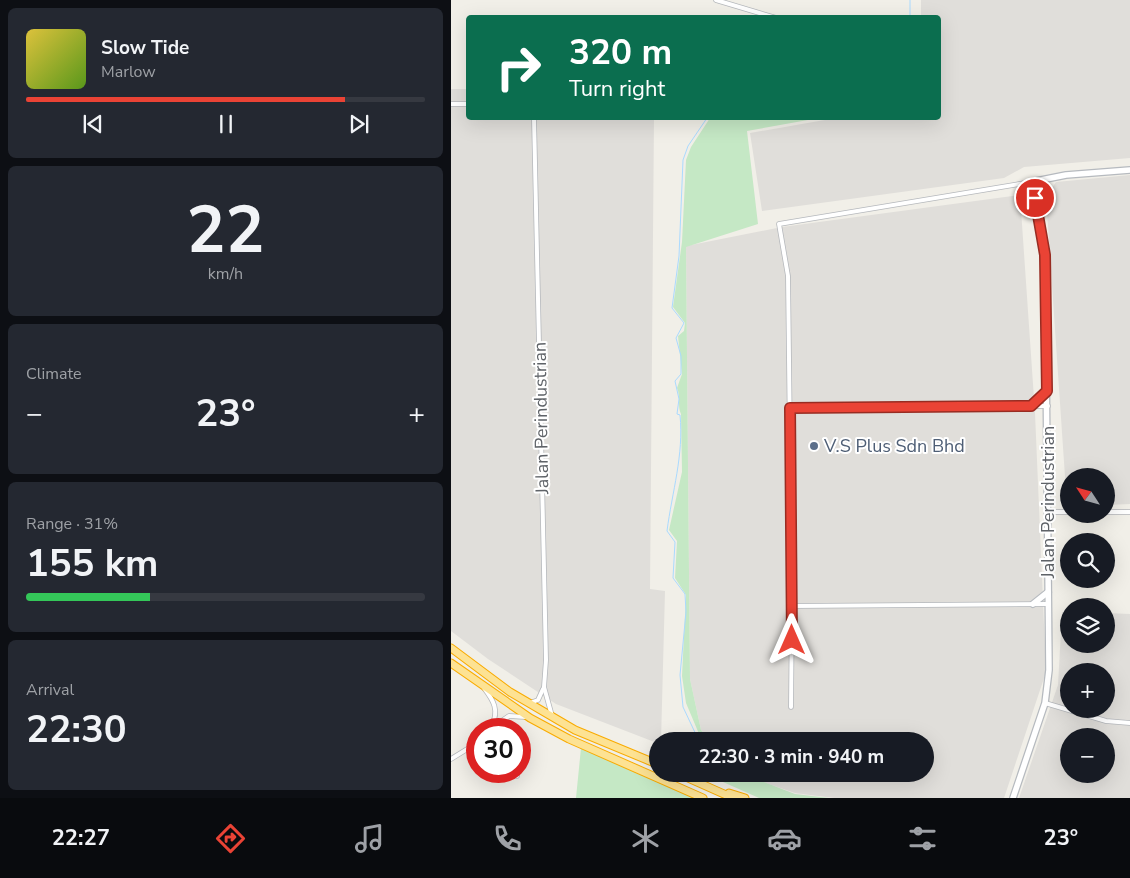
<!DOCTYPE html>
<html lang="en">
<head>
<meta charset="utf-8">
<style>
	:root { --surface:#171b24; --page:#242831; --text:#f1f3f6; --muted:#9ea1a6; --line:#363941; --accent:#ea4335 }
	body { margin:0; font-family:"Nunito Sans",sans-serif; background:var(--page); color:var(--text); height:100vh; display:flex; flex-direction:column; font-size:19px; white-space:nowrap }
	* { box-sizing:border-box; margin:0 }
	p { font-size:16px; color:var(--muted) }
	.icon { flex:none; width:28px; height:28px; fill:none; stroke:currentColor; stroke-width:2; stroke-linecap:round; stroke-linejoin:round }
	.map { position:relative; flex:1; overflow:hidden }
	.details { display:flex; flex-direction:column; gap:8px; padding:8px; background:#0d0f14; width:451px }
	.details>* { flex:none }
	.guide { position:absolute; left:15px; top:15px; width:475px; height:105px; border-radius:5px; box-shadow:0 5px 20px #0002; background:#0b6e4f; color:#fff; overflow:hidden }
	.needle { width:32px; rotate:306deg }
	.fabs { position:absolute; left:609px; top:468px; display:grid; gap:10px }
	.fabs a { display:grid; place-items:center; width:55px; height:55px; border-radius:50%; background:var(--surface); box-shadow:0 5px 20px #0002; font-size:25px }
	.speed { position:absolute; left:15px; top:718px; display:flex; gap:10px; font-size:25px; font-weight:700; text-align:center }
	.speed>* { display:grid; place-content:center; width:65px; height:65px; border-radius:50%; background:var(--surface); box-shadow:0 5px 20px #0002; line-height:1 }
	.speed .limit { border:8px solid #d22; background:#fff; color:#111 }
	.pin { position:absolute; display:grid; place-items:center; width:42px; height:42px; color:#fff; margin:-21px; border:2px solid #fff; border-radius:50%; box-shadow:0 1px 5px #0007 }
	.me { position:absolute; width:55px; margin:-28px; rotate:0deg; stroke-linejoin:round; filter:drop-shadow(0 0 4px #0008) }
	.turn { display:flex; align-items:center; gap:18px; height:105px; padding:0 20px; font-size:22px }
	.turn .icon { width:65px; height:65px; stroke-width:2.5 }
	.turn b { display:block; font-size:35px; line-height:42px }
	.big { font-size:38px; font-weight:700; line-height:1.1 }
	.details .tile { flex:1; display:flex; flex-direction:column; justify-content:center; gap:8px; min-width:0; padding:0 18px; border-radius:8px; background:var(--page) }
	.details .dial { align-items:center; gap:0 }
	.dial b { font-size:65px; line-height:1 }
	.song { display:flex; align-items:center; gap:15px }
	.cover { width:60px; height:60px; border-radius:8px; background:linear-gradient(135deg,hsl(50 70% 55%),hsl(90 70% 35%)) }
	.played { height:5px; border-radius:2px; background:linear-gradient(90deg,var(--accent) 80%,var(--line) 80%) }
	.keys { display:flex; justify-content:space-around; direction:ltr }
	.heat { display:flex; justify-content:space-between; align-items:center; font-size:28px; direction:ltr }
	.charge { height:8px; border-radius:4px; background:linear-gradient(90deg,#34c759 31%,var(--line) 0) }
	.trip { position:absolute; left:198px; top:732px; width:285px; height:50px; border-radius:25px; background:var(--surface); box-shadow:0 5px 20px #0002; font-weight:700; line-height:50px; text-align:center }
	.menu { display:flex; height:80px; justify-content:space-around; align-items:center; background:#090b0e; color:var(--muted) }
	.menu .icon { width:35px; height:35px }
	.menu .selected { color:var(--accent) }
	.menu b { font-size:22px; color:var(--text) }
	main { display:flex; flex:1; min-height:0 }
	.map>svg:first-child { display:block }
	.industrial { fill:#e0deda; fill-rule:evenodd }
	.green { fill:#c5e8c5 }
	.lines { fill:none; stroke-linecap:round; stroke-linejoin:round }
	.stream { stroke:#aadaff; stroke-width:1 }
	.street-casing { stroke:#b5b8bc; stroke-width:5.5 }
	.secondary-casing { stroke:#b6babf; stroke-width:8 }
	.highway-casing { stroke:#f9ab00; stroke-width:9 }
	.street { stroke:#fff; stroke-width:4 }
	.secondary { stroke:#fff; stroke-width:5.5 }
	.highway { stroke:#fde293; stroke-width:7 }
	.route-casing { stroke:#982c22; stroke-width:12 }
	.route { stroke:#ea4335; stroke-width:9 }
	.service-dot { fill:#5c6f8a; stroke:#fff; stroke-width:2 }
	.labels { text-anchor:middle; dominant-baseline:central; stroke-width:4; stroke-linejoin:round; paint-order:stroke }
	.street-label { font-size:18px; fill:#5f6368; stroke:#fff }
	.service-label { font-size:18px; fill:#4e5e75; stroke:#fff; text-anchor:start }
</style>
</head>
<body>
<main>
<section class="details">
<div class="tile">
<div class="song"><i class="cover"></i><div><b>Slow Tide</b><p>Marlow</p></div></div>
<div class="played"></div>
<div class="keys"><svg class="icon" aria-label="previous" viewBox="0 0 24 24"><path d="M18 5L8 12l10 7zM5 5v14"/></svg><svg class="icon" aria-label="pause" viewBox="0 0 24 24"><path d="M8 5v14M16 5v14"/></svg><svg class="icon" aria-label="next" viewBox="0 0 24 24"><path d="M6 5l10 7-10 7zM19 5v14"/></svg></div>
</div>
<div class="tile dial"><b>22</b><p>km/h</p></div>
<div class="tile"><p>Climate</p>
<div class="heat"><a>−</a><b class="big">23°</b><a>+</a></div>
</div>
<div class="tile"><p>Range · 31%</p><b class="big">155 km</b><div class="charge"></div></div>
<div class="tile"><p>Arrival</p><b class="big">22:30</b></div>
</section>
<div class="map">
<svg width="679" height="798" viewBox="0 0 679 798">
	<rect width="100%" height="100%" fill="#f1efe8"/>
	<g class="industrial">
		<polygon points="470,0 679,0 679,158 573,167 553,178 311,211 299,133 385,118 488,118 488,18 470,17"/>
		<polygon points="0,89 17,89 18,118 203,118 199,589 214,591 210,741 206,741 206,743 105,704 37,659 0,631"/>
		<polygon points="679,175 679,504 655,505 655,476 618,476 617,506 616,506 595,197 605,182"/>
		<polygon points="569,195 584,413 595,672 553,798 383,798 344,793 294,776 292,774 474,774 474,741 259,741 250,730 239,679 235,246 331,227"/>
		<path d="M611,612H617L618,644H655V613L679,614V798H568L607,685ZM618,671H655V709H618ZM618,736H655V774H618Z"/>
	</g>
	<g class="green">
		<path d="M259,118H368L296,131L307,224L235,247L239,679L250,730L259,741H251L235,703L231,676L235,595L224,578L226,541L218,530L231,472L230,414C226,406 230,397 226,388L231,374L227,336L233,331L234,323L222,307L231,242L235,160L240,147Z"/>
		<polygon points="130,748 244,798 125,798"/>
		<polygon points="270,774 292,774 344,794 378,798 308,798 272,782"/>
	</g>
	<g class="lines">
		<g class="stream">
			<polyline points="459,18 459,0"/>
			<path d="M248,741L232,707L229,675L235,612L234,594L222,578L224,542L216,531C221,492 233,455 229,415L226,414L228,399L224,381L230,374V356L225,338L233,323L221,308L228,256L232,160L237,146L256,118"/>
			<polyline points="267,774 268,778"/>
		</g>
		<g class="street-casing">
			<g id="street">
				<polyline points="265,0 325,18"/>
				<polyline points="0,104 18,104"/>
				<polyline points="83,118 95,660 93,687 101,716"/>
				<polyline points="339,408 597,406"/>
				<polyline points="597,512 618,512"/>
				<polyline points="655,512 679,512"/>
				<polyline points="341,606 597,604"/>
				<path d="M33,688C43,701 48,710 41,726"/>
				<polyline points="79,703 87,700 92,689"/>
				<polyline points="594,703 655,721 679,723"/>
				<polyline points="340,707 341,606 337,276 328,224 580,182"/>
				<polyline points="39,729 58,716 75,717"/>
				<polyline points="0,759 26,743"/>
				<polyline points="66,771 66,776"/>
			</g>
		</g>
		<g class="secondary-casing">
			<g id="secondary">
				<polyline points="580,406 596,391"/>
				<polyline points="582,604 597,592"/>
				<polyline points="562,798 594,703 598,670 594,255 580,182 615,175 679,170"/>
			</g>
		</g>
		<g class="highway-casing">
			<g id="highway">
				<polyline points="0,648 59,692 124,730 206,764"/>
				<polyline points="0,663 79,718 118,739 252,798"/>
				<polyline points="228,774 282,798"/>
				<polyline points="278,793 294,798"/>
			</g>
		</g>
		<use href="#street" class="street"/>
		<use href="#secondary" class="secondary"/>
		<use href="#highway" class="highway"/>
	</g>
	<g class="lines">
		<g class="route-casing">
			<polyline id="route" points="341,640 339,408 580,406 596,391 594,255 584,198"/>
		</g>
		<use href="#route" class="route"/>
	</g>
	<circle class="service-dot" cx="363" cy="446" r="5"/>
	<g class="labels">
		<g class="street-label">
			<text transform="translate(90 418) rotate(-91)">Jalan Perindustrian</text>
			<text transform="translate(597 502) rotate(-90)">Jalan Perindustrian</text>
		</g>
		<g class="service-label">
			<text x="373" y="446">V.S Plus Sdn Bhd</text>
		</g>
	</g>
</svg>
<div class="fabs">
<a><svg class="needle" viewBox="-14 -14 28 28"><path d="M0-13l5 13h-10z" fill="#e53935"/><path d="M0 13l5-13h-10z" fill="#9ea1a6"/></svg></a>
<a><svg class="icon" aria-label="search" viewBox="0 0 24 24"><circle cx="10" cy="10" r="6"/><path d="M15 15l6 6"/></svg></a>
<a><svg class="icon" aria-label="layers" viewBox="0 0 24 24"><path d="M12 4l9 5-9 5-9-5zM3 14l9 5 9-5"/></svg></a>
<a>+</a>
<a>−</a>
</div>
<div class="speed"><div class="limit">30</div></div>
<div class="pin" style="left:584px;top:198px;background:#d93025"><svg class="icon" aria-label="arrive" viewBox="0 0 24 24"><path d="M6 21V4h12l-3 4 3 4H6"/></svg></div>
<svg class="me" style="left:341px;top:640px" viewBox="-20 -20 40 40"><path d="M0-17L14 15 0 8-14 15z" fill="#ea4335" stroke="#fff" stroke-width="4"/></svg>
<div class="trip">22:30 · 3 min · 940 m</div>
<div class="guide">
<div class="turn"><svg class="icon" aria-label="right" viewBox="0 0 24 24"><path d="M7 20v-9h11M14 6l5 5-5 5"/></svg><div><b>320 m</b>Turn right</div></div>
</div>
</div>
</main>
<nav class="menu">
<b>22:27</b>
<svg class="icon selected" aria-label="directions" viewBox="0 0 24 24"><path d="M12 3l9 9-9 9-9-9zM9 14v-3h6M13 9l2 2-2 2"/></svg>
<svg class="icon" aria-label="music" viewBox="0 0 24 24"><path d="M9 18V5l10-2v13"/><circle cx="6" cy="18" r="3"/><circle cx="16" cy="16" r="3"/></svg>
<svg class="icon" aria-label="phone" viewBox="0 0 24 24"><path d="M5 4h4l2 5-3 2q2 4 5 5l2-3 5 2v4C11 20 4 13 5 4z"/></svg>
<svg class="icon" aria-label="climate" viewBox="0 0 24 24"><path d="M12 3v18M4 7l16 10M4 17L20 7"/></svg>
<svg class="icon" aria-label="car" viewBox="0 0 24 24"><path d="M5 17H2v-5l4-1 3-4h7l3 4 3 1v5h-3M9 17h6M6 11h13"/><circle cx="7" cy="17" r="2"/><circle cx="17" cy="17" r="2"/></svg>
<svg class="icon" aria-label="filters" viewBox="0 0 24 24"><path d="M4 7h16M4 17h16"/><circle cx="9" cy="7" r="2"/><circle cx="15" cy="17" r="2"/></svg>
<b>23°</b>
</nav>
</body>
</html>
